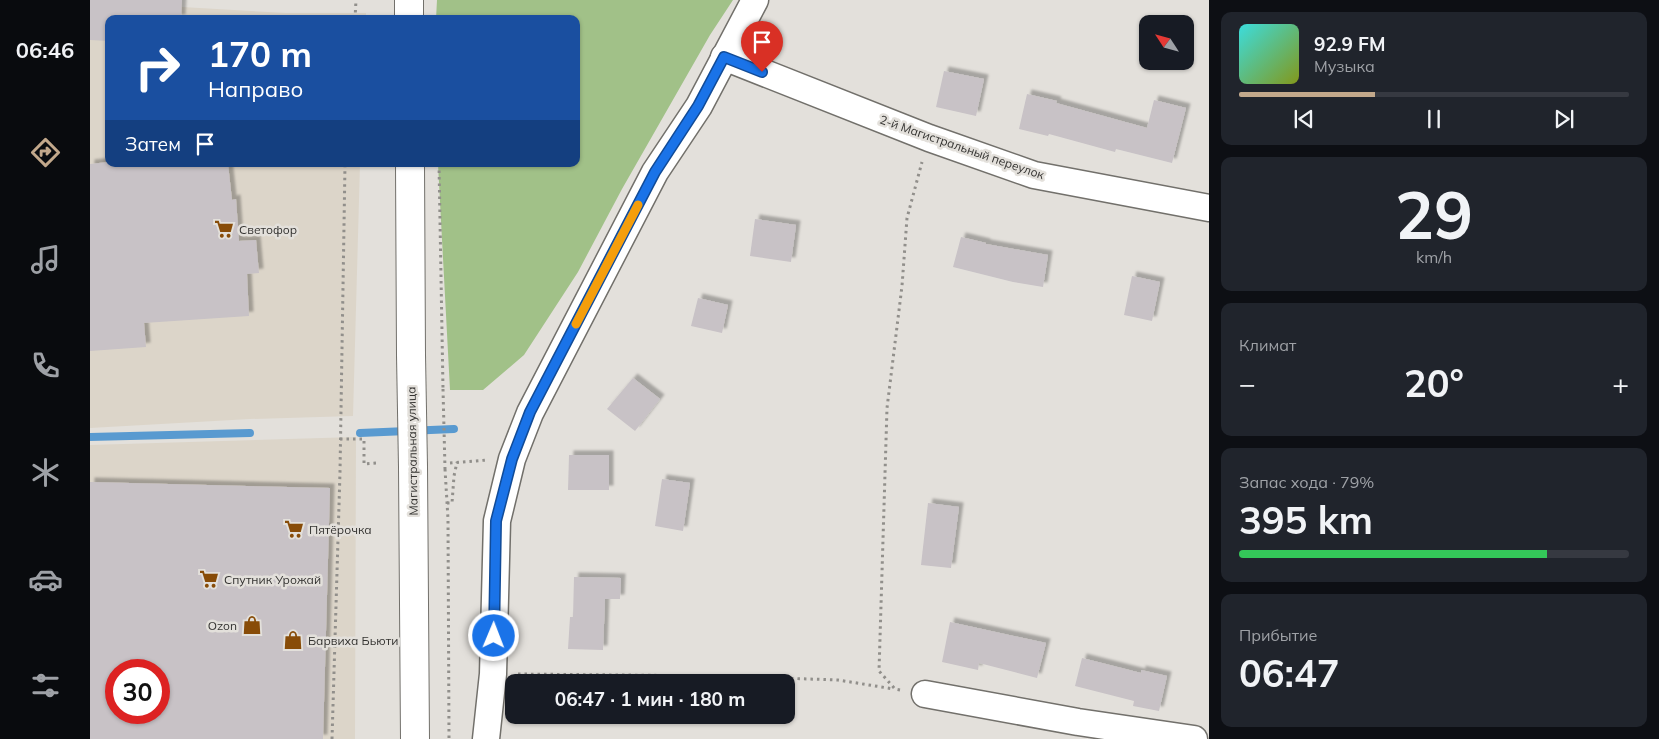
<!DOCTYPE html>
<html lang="ru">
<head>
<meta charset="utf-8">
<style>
	:root { --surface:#171b24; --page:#20242c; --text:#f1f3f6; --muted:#9ea1a6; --line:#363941; --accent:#c2a88b }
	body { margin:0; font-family:Mulish,sans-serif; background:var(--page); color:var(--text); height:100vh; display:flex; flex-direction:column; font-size:19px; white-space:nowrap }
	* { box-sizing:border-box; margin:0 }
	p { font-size:16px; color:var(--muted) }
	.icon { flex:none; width:28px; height:28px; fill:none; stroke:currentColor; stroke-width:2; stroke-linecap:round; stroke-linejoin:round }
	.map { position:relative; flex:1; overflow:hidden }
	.side { display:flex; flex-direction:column; gap:12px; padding:12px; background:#0d0f14; width:450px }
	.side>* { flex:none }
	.banner { position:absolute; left:15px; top:15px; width:475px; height:152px; border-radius:10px; box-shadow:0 1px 4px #0004; background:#1a4fa0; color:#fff; overflow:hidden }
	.needle { width:32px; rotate:306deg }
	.fabs { position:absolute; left:1049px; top:15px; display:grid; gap:10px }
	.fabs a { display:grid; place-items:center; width:55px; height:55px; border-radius:10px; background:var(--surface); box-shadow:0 1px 4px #0004; font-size:25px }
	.speed { position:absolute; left:15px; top:659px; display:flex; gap:10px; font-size:25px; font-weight:700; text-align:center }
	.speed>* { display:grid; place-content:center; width:65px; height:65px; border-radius:50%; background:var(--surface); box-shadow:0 1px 4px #0004; line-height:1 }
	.speed .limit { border:8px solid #d22; background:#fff; color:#111 }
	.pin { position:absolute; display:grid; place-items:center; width:42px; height:42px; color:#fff; margin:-51px -21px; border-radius:50% 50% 50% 0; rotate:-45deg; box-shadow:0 0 5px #0007 }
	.pin .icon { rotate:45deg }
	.me { position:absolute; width:55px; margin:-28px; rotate:1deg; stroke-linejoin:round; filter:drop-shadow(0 0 4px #0008) }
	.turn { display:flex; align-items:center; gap:18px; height:105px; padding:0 20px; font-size:22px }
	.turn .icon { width:65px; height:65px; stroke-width:2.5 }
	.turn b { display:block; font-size:35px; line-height:42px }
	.then { display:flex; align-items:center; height:48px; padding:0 20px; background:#0003; gap:10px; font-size:19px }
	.big { font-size:38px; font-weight:700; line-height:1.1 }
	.side .card { flex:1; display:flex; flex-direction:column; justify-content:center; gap:8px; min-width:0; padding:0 18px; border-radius:10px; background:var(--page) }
	.side .dial { align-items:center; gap:0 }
	.dial b { font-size:65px; line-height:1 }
	.song { display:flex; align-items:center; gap:15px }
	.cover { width:60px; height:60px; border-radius:8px; background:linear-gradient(135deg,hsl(180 70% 55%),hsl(70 70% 35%)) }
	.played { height:5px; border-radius:2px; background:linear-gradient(90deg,var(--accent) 35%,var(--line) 35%) }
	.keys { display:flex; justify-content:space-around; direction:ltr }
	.heat { display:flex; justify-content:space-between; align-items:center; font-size:28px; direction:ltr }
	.charge { height:8px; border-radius:4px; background:linear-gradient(90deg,#34c759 79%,var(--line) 0) }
	.trip { position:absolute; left:415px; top:674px; width:290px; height:50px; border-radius:10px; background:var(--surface); box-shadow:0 1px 4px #0004; font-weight:700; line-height:50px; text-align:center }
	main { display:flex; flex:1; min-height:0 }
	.tab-bar { display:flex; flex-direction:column; width:90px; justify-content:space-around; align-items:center; background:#090b0e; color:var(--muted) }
	.tab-bar .icon { width:35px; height:35px }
	.tab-bar .active { color:var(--accent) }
	.tab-bar b { font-size:22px; color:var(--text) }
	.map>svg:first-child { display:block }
	.built { fill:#dcd5c9; fill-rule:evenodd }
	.green { fill:#a1c188 }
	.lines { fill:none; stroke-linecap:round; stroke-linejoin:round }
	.stream { stroke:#599ad0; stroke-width:8 }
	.building { fill:#c8c2c6; fill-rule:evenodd; filter:url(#shadow) }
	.street-casing { stroke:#72706b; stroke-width:29 }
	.primary-casing { stroke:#72706b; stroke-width:30 }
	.path { stroke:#918f8b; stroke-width:3; stroke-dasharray:2.5 4; stroke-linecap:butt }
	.street { stroke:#fff; stroke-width:26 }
	.primary { stroke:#fff; stroke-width:28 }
	.primary-bridge-casing { stroke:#72706b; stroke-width:30; stroke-linecap:butt }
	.path-bridge { stroke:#918f8b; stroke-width:3; stroke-dasharray:2.5 4; stroke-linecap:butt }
	.primary-bridge { stroke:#fff; stroke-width:28 }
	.route-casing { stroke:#114b97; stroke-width:12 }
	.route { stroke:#1a73e8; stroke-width:9 }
	.slow { stroke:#f59e0b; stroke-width:9 }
	.labels { text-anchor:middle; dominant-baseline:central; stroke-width:5; stroke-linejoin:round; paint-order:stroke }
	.street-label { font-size:12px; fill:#343331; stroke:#e3e0db }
	.poi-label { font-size:12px; fill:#343331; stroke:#e3e0db; text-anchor:start }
</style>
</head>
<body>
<main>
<nav class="tab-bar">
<b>06:46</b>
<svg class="icon active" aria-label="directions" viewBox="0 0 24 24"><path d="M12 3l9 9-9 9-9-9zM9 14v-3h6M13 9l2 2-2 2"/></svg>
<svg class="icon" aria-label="music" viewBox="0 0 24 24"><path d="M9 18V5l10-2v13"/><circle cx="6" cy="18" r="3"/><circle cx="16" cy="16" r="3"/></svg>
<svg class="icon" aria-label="phone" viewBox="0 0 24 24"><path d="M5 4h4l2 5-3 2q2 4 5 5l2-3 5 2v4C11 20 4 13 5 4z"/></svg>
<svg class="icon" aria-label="climate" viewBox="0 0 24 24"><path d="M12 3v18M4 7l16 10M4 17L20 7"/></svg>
<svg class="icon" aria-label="car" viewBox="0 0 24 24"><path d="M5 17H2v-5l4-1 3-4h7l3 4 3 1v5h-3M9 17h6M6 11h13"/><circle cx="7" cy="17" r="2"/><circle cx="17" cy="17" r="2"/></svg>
<svg class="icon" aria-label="filters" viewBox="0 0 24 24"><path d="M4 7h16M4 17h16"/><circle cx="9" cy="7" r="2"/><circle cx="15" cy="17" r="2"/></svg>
</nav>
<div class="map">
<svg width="1119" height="739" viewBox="0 0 1119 739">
	<defs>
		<filter id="shadow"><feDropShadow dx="4.5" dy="-4.5" stdDeviation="1" flood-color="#0004"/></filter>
	</defs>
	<rect width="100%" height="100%" fill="#e3e0db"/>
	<g class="built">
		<polygon points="0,0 92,0 92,7 196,13 276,13 276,19 19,19 19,164 270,164 263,416 160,419 0,428"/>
		<path d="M266,437L265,739H0V445ZM26,670H69V712H26Z"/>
	</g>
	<polygon class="green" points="347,0 643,0 620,35 532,189 488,272 434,355 393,390 360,390 348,164 486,164 486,19 346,19"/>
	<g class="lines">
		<g class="stream">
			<polyline points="270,433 364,429"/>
			<polyline points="0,437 160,433"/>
		</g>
	</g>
	<g class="building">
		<polygon points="0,0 92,0 91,19 19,19 19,41 0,40"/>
		<polygon points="854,71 894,79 886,116 846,107"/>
		<polygon points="937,94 967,101 966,103 1057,128 1064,100 1096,108 1082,163 1026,149 1025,152 959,134 958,136 929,129"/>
		<polygon points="19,162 19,164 138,164 142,200 146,199 149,241 166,240 169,273 157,274 159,316 54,323 56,347 0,351 0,164"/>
		<polygon points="665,219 706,225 701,262 660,256"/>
		<polygon points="871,237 896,243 896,244 958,255 953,287 923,282 863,267"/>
		<polygon points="1042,276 1070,282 1062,321 1034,315"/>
		<polygon points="608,298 638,305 632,333 601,326"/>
		<polygon points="543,378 570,399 545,431 517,409"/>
		<polygon points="479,455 519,455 519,490 478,490"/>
		<polygon points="572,479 600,483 593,531 565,526"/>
		<path d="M0,482L240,488L233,739H0ZM26,670H69V712H26Z"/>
		<polygon points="838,503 869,507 861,568 831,565"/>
		<polygon points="484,577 531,578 530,599 515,599 513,650 478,649 480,617 483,617"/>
		<polygon points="860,622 956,643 947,678 889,663 888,670 852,662"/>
		<polygon points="992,658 1051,673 1051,670 1077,676 1069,711 1043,706 1044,701 985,686"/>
	</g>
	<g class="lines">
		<g class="street-casing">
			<g id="street">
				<polyline points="634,57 839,138 944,175 1119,208"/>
				<polyline points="835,694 988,722 1104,739"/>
				<polyline points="396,739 403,674 407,521 422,459 440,413 565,172 609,106 665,0"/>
			</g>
		</g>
		<g class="primary-casing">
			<g id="primary">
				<polyline points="319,0 319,19"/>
				<polyline points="320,164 321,355"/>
				<polyline points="323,467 325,739"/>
			</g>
		</g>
		<g class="path">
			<polyline points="265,19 266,0"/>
			<polyline points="349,164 353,389"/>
			<polyline points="250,439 274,439 274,464 287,463"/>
			<polyline points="360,463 397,460"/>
			<polyline points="355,469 358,519 359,739"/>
			<polyline points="357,503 362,503 364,476 367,462"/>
			<polyline points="428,674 630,676 748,680 804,689"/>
			<polyline points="810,690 805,689 789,671 797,408 812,286 817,218 832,162"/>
			<polyline points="242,739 250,472 255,164"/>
		</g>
		<use href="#street" class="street"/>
		<use href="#primary" class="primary"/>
		<g class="primary-bridge-casing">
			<polyline id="primary-bridge" points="321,355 323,467"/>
		</g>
		<polyline class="path-bridge" points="353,389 355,469"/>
		<use href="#primary-bridge" class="primary-bridge"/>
	</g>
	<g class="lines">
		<g class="route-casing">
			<polyline id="route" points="404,636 406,521 422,459 440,412 565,172 608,106 634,57 672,72"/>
		</g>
		<use href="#route" class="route"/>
		<polyline class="slow" points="486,324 548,205"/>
	</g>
	<defs>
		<g id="supermarket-bare" transform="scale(1.5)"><path d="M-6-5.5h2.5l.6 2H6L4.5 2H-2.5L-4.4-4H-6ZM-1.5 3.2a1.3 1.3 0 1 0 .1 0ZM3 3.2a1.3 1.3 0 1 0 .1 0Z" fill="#884c08" stroke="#e3e0db" stroke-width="2.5" paint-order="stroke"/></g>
		<g id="shop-bare" transform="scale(1.5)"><path d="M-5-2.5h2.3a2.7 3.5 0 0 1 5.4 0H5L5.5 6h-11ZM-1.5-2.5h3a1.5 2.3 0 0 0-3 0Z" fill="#884c08" stroke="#e3e0db" stroke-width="2.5" paint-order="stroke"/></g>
	</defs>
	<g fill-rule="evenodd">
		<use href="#supermarket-bare" x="134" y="229"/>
		<use href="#supermarket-bare" x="204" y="529"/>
		<use href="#supermarket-bare" x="119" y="579"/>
		<use href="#shop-bare" x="162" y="625"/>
		<use href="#shop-bare" x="203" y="640"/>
	</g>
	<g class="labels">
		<g class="street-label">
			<text transform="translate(872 147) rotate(19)">2-й Магистральный переулок</text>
			<text transform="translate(322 451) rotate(-91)">Магистральная улица</text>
		</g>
		<g class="poi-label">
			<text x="149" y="229">Светофор</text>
			<text x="219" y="529">Пятёрочка</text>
			<text x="134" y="579">Спутник Урожай</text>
			<text x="147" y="625" text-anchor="end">Ozon</text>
			<text x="218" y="640">Барвиха Бьюти</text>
		</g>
	</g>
</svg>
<div class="fabs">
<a><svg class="needle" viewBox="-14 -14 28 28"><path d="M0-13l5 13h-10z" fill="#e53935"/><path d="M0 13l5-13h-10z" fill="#9ea1a6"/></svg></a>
</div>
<div class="speed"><div class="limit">30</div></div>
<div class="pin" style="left:672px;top:72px;background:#d93025"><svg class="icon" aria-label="arrive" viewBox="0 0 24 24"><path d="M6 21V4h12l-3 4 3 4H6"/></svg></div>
<svg class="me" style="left:404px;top:636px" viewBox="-20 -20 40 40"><circle r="17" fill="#1a73e8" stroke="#fff" stroke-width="3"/><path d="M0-11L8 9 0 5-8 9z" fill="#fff"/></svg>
<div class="trip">06:47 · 1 мин · 180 m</div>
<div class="banner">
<div class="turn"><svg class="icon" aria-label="right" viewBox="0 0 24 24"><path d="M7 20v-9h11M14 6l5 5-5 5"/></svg><div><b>170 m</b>Направо</div></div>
<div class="then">Затем<svg class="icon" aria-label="arrive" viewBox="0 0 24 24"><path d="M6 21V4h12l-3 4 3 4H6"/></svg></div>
</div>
</div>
<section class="side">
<div class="card">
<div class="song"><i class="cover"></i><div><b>92.9 FM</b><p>Музыка</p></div></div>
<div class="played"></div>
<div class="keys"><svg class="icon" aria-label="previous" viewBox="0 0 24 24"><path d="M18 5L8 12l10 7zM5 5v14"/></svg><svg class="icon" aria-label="pause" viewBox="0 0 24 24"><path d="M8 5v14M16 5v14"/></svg><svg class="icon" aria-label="next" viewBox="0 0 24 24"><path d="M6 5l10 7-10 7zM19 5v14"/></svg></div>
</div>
<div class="card dial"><b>29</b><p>km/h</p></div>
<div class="card"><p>Климат</p>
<div class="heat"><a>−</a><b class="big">20°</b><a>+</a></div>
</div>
<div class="card"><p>Запас хода · 79%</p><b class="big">395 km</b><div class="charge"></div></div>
<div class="card"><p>Прибытие</p><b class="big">06:47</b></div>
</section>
</main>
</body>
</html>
